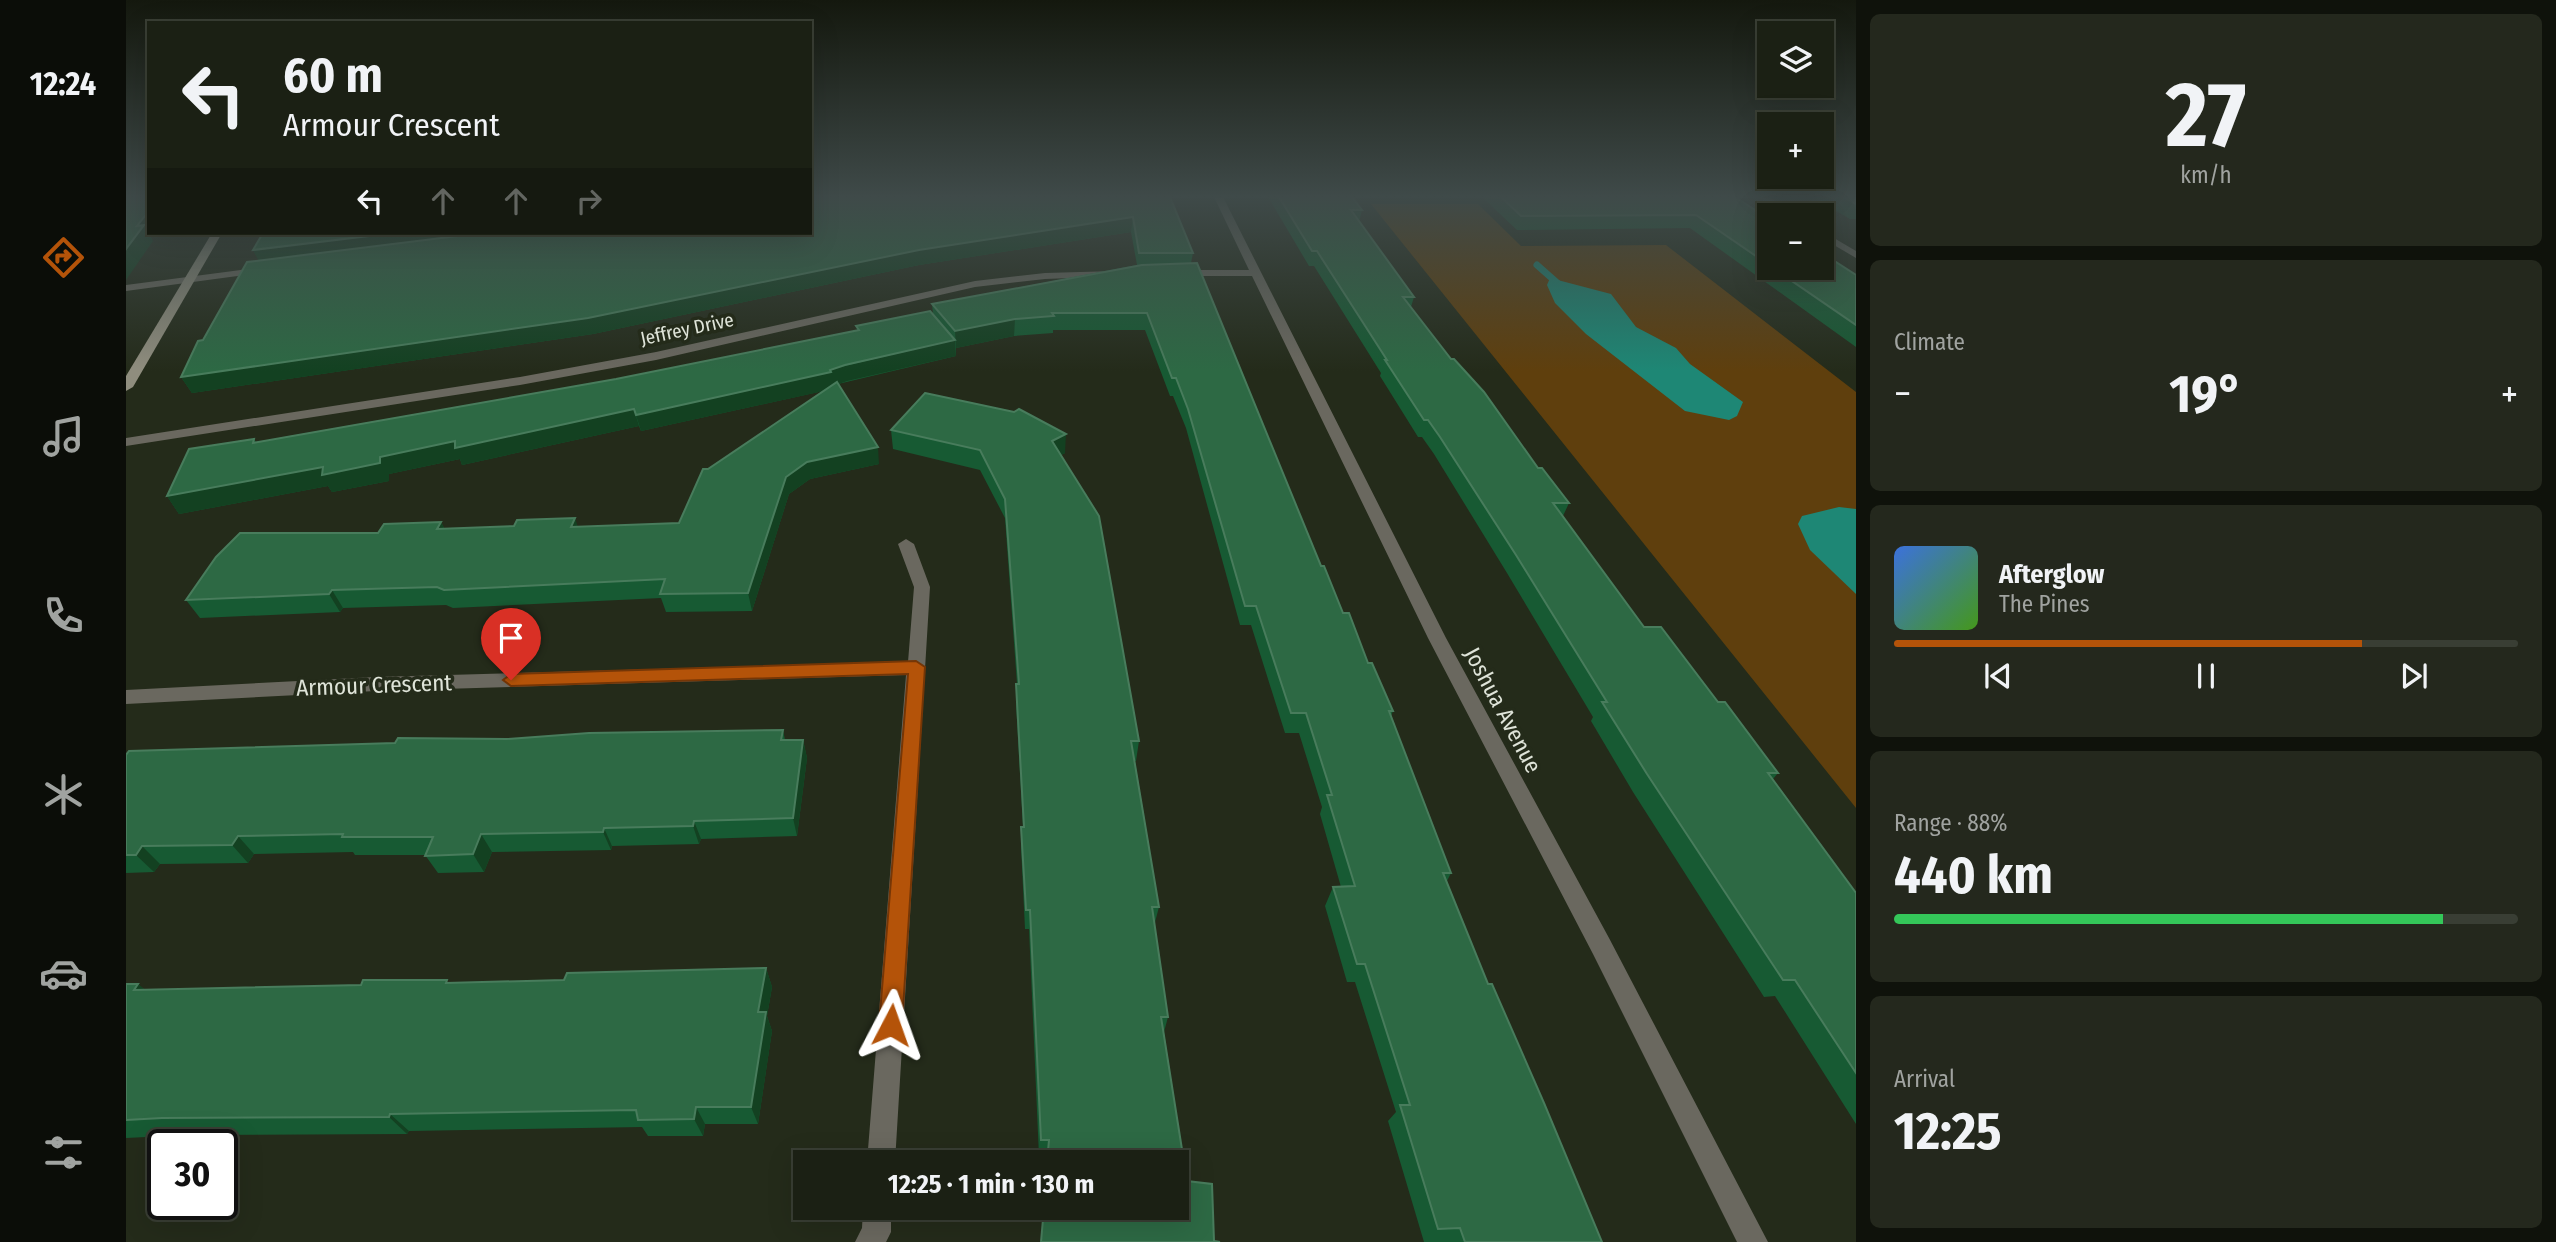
<!DOCTYPE html>
<html lang="en">
<head>
<meta charset="utf-8">
<style>
	:root { --surface:#1b2014; --page:#24281d; --text:#f1f3f6; --muted:#a0a3a0; --line:#393e34; --accent:#b45309 }
	body { margin:0; font-family:"Fira Sans Condensed",sans-serif; background:var(--page); color:var(--text); height:100vh; display:flex; flex-direction:column; font-size:26px; white-space:nowrap }
	* { box-sizing:border-box; margin:0 }
	p { font-size:23px; color:var(--muted) }
	.icon { flex:none; width:38px; height:38px; fill:none; stroke:currentColor; stroke-width:2; stroke-linecap:round; stroke-linejoin:round }
	.map { position:relative; flex:1; overflow:hidden }
	.details { display:flex; flex-direction:column; gap:14px; padding:14px; background:#0f120b; width:700px }
	.details>* { flex:none }
	.guide { position:absolute; left:21px; top:21px; width:665px; height:214px; border-radius:0px; box-shadow:0 7px 28px #0002,0 0 0 2px var(--line); background:#1b2014; color:var(--text); overflow:hidden }
	.tools { position:absolute; left:1631px; top:21px; display:grid; gap:14px }
	.tools a { display:grid; place-items:center; width:77px; height:77px; border-radius:0px; background:var(--surface); box-shadow:0 7px 28px #0002,0 0 0 2px var(--line); font-size:35px }
	.speed { position:absolute; left:21px; top:1129px; display:flex; gap:14px; font-size:35px; font-weight:700; text-align:center }
	.speed>* { display:grid; place-content:center; width:91px; height:91px; border-radius:50%; background:var(--surface); box-shadow:0 7px 28px #0002,0 0 0 2px var(--line); line-height:1 }
	.speed .limit { border:4px solid #111; border-radius:10px; background:#fff; color:#111 }
	.pin { position:absolute; display:grid; place-items:center; width:60px; height:60px; color:#fff; margin:-72px -30px; border-radius:50% 50% 50% 0; rotate:-45deg; box-shadow:0 0 7px #0007 }
	.pin .icon { rotate:45deg }
	.me { position:absolute; width:77px; margin:-38px; rotate:4deg; stroke-linejoin:round; filter:drop-shadow(0 0 5px #0008) }
	.turn { display:flex; align-items:center; gap:24px; height:147px; padding:0 21px; font-size:32px }
	.turn .icon { width:91px; height:91px; stroke-width:2.5 }
	.turn b { display:block; font-size:49px; line-height:60px }
	.lanes { display:flex; align-items:center; height:66px; padding:0 21px; background:#0003; justify-content:center; gap:35px; direction:ltr }
	.lanes .off { opacity:.35 }
	.big { font-size:52px; font-weight:700; line-height:1.1 }
	.details .card { flex:1; display:flex; flex-direction:column; justify-content:center; gap:10px; min-width:0; padding:0 24px; border-radius:10px; background:var(--page) }
	.details .dial { align-items:center; gap:0 }
	.dial b { font-size:91px; line-height:1 }
	.song { display:flex; align-items:center; gap:21px }
	.cover { width:84px; height:84px; border-radius:10px; background:linear-gradient(135deg,hsl(220 70% 55%),hsl(100 70% 35%)) }
	.played { height:7px; border-radius:4px; background:linear-gradient(90deg,var(--accent) 75%,var(--line) 75%) }
	.keys { display:flex; justify-content:space-around; direction:ltr }
	.heat { display:flex; justify-content:space-between; align-items:center; font-size:38px; direction:ltr }
	.charge { height:10px; border-radius:5px; background:linear-gradient(90deg,#34c759 88%,var(--line) 0) }
	.trip { position:absolute; left:667px; top:1150px; width:396px; height:70px; border-radius:0px; background:var(--surface); box-shadow:0 7px 28px #0002,0 0 0 2px var(--line); font-weight:700; line-height:70px; text-align:center }
	main { display:flex; flex:1; min-height:0 }
	.tab-bar { display:flex; flex-direction:column; width:126px; justify-content:space-around; align-items:center; background:#0b0d08; color:var(--muted) }
	.tab-bar .icon { width:49px; height:49px }
	.tab-bar .selected { color:var(--accent) }
	.tab-bar b { font-size:32px; color:var(--text) }
	.map>svg:first-child { display:block }
	.green { fill:#5f3f0d }
	.water { fill:#1e8775 }
	.lines { fill:none; stroke-linecap:round; stroke-linejoin:round }
	.stream { stroke:#1e8775; stroke-width:7 }
	.street { fill:#6a685f; fill-rule:evenodd }
	.secondary { fill:#8f8d7e; fill-rule:evenodd }
	.wall { fill:#175a33 }
	.shaded-wall { fill:#134121 }
	.building { fill:#2d6944; stroke:#487c5c; stroke-width:2 }
	.route { fill:#b45309; stroke:#753606; stroke-width:2 }
	.labels { text-anchor:middle; dominant-baseline:central; stroke-width:7; stroke-linejoin:round; paint-order:stroke }
	.far-street-label { font-size:19px; fill:#dfe4d9; stroke:#242b1a }
	.street-label { font-size:23px; fill:#dfe4d9; stroke:#242b1a }
</style>
</head>
<body>
<main>
<nav class="tab-bar">
<b>12:24</b>
<svg class="icon selected" aria-label="directions" viewBox="0 0 24 24"><path d="M12 3l9 9-9 9-9-9zM9 14v-3h6M13 9l2 2-2 2"/></svg>
<svg class="icon" aria-label="music" viewBox="0 0 24 24"><path d="M9 18V5l10-2v13"/><circle cx="6" cy="18" r="3"/><circle cx="16" cy="16" r="3"/></svg>
<svg class="icon" aria-label="phone" viewBox="0 0 24 24"><path d="M5 4h4l2 5-3 2q2 4 5 5l2-3 5 2v4C11 20 4 13 5 4z"/></svg>
<svg class="icon" aria-label="climate" viewBox="0 0 24 24"><path d="M12 3v18M4 7l16 10M4 17L20 7"/></svg>
<svg class="icon" aria-label="car" viewBox="0 0 24 24"><path d="M5 17H2v-5l4-1 3-4h7l3 4 3 1v5h-3M9 17h6M6 11h13"/><circle cx="7" cy="17" r="2"/><circle cx="17" cy="17" r="2"/></svg>
<svg class="icon" aria-label="filters" viewBox="0 0 24 24"><path d="M4 7h16M4 17h16"/><circle cx="9" cy="7" r="2"/><circle cx="15" cy="17" r="2"/></svg>
</nav>
<div class="map">
<svg width="1730" height="1242" viewBox="0 0 1730 1242">
	<rect width="100%" height="100%" fill="#242b1a"/>
	<polygon class="green" points="1245,204 1352,204 1395,246 1540,245 1730,392 1730,808"/>
	<g class="water">
		<polygon points="1424,278 1485,294 1510,327 1550,348 1564,364 1617,402 1611,416 1603,420 1559,411 1460,334 1429,303 1421,285"/>
		<polygon points="1713,507 1730,509 1730,594 1684,550 1672,524 1676,516"/>
	</g>
	<g class="lines">
		<polyline class="stream" points="1411,265 1437,288"/>
		<g class="street">
			<polygon points="1088,197 1097,197 1320,638 1483,938 1642,1242 1611,1242 1467,954 1302,638 1126,276 1053,276 1048,273 1053,270 1123,270"/>
			<polygon points="1632,197 1643,197 1670,215 1659,215"/>
			<polygon points="1696,231 1730,251 1730,258 1696,238"/>
			<polygon points="138,267 142,268 142,272 0,291 0,285"/>
			<polygon points="990,271 995,274 994,276 919,279 849,287 530,360 394,385 0,446 0,438 394,377 530,352 849,281 919,273"/>
			<polygon points="780,539 788,544 804,587 769,1162 741,1162 780,675 250,691 0,704 0,690 250,677 782,662 788,587 772,544"/>
			<polygon points="737,1208 765,1208 765,1232 760,1242 729,1242 736,1228"/>
		</g>
		<polygon class="secondary" points="86,233 96,233 7,387 0,391 0,376"/>
	</g>
	<g class="wall">
		<polygon points="1044,197 1067,253 1065,263 1195,566 1217,613 1267,711 1265,716 1325,873 1321,881 1362,984 1476,1242 1298,1242 1262,1121 1270,1112 1229,982 1221,982 1199,906 1207,887 1215,887 1194,814 1196,807 1173,733 1159,733 1125,625 1114,625 1060,428 1047,396 1044,396 1019,330 927,330 927,333 888,336 830,348 830,356 712,384 753,464 684,479 663,494 626,611 540,612 535,598 327,608 320,605 217,608 214,612 74,618 60,600 252,533 315,522 318,528 452,527 553,523 582,469 697,391 515,431 513,426 336,465 334,459 263,474 263,481 206,492 202,486 53,514 41,496 128,439 130,442 490,379 731,330 730,326 807,314 806,304 1011,265 1005,232 793,265 467,334 66,393 55,377 133,260 127,250 684,233"/>
		<polygon points="1142,197 1226,197 1236,210 1233,222 1288,297 1285,307 1325,359 1412,468 1443,503 1437,516 1518,627 1592,702 1652,773 1647,779 1730,893 1730,1124 1649,996 1638,997 1507,792 1465,721 1467,717 1381,573 1308,454 1296,437 1292,437 1254,376 1255,373 1188,266 1183,266"/>
		<polygon points="1356,197 1609,197 1643,219 1643,268 1696,268 1730,275 1730,347 1564,228 1391,230"/>
		<polygon points="1687,197 1730,197 1730,219 1724,219"/>
		<polygon points="765,430 939,453 935,455 1013,741 1010,761 1009,761 1033,907 1028,926 1042,1017 1038,1032 1061,1181 1088,1241 1094,1242 915,1242 917,1208 1050,1208 1050,1162 921,1162 921,1155 913,1156 903,929 899,929 895,847 895,827 897,827 890,704 890,684 891,684 879,518 854,470 767,449"/>
		<polygon points="657,730 659,740 677,740 681,758 671,836 575,839 573,844 486,846 485,850 366,852 358,872 312,873 299,855 229,855 227,852 128,854 122,863 34,864 28,872 0,873 0,755 381,739"/>
		<polygon points="640,968 646,987 641,1016 646,1031 632,1124 579,1124 577,1136 522,1136 516,1127 283,1131 281,1134 61,1135 0,1138 0,984 12,984 19,990 438,980"/>
	</g>
	<g class="shaded-wall">
		<polygon points="23,211 23,233 28,233 25,237 27,241 0,280 0,249 11,226"/>
		<polygon points="1007,217 1005,232 793,265 467,334 66,393 55,377 793,250"/>
		<polygon points="268,233 389,233 135,265 127,250"/>
		<polygon points="889,319 888,336 830,348 829,331"/>
		<polygon points="829,340 830,356 721,381 707,386 707,389 515,431 510,415"/>
		<polygon points="508,409 513,426 336,465 334,459 263,474 263,481 206,492 202,486 53,514 41,496 254,457 329,441"/>
		<polygon points="940,434 939,453 925,461 926,441"/>
		<polygon points="752,447 753,464 684,479 663,494 626,611 622,593 660,477 681,462"/>
		<polygon points="449,518 455,536 445,527"/>
		<polygon points="315,522 324,540 311,529"/>
		<polygon points="206,590 217,608 214,612 203,594"/>
		<polygon points="677,740 681,758 671,836 667,818"/>
		<polygon points="568,821 575,839 573,844 567,826"/>
		<polygon points="478,828 486,846 485,850 477,832"/>
		<polygon points="355,834 366,852 358,872 347,854"/>
		<polygon points="112,836 128,854 122,863 106,845"/>
		<polygon points="16,846 34,864 28,872 10,855"/>
		<polygon points="640,968 646,987 641,1016 646,1031 632,1124 625,1107 632,1012"/>
		<polygon points="12,984 35,1003 8,990"/>
		<polygon points="570,1107 579,1124 577,1136 568,1119"/>
		<polygon points="264,1114 283,1131 281,1134 263,1117"/>
	</g>
	<g class="building">
		<polygon points="0,197 23,197 23,211 11,226 18,225 0,249"/>
		<polygon points="684,197 1044,197 1067,253 1013,253 1007,217 793,250 462,318 55,377 72,341 77,340 121,262 356,233 684,233"/>
		<polygon points="1153,197 1226,197 1236,210 1225,210 1288,297 1277,297 1325,359 1328,359 1358,392 1412,468 1416,468 1443,503 1427,503 1518,627 1535,627 1592,702 1599,702 1652,773 1642,773 1730,893 1730,1073 1669,980 1657,980 1521,774 1476,702 1481,702 1390,555 1314,437 1302,420 1298,420 1259,360 1261,360 1191,251 1186,251"/>
		<polygon points="1375,197 1609,197 1643,219 1643,265 1570,215 1395,216"/>
		<polygon points="1718,197 1730,197 1730,204"/>
		<polygon points="137,233 268,233 127,250"/>
		<polygon points="1696,253 1730,275 1730,325 1647,268 1696,268"/>
		<polygon points="1071,263 1195,566 1198,566 1217,613 1223,613 1242,663 1246,663 1267,711 1263,711 1325,873 1317,873 1362,984 1366,984 1418,1103 1476,1242 1339,1242 1334,1228 1312,1229 1274,1105 1284,1105 1239,964 1231,964 1207,887 1229,886 1201,795 1206,795 1180,713 1165,713 1130,606 1119,606 1062,409 1050,378 1046,378 1021,313 926,313 928,316 889,319 829,331 806,304 1016,265"/>
		<polygon points="804,311 829,340 719,365 704,370 705,372 510,415 508,409 329,448 329,441 254,457 254,463 196,475 197,467 41,496 63,449 128,439 127,443 490,379 733,330 730,326"/>
		<polygon points="711,382 752,447 681,462 660,477 622,593 534,594 539,579 318,590 311,587 206,590 203,594 60,600 90,557 114,533 252,533 258,524 315,522 311,529 388,526 391,520 449,518 445,527 553,523 577,469 582,469"/>
		<polygon points="799,393 888,412 893,409 940,434 926,441 973,516 1013,741 1005,741 1033,907 1026,907 1042,1017 1035,1017 1061,1181 1086,1184 1088,1241 1094,1242 915,1242 918,1208 1050,1208 1050,1162 921,1162 923,1140 915,1140 904,910 900,910 895,827 898,827 890,684 893,684 879,499 854,450 765,430"/>
		<polygon points="657,730 655,740 677,740 667,818 568,821 567,826 478,828 477,832 355,834 347,854 299,856 307,837 216,837 217,834 112,836 106,845 16,846 10,855 0,855 0,755 3,751 269,743 272,738 381,739 463,733"/>
		<polygon points="640,968 632,1012 640,1012 625,1107 570,1107 568,1119 512,1120 510,1110 264,1114 263,1117 36,1118 0,1120 0,984 12,984 8,990 235,985 237,980 321,980 320,983 438,980 441,973"/>
	</g>
	<linearGradient id="sky" x2="0" y2="1"><stop stop-color="#14180e"/><stop offset="0.53" stop-color="#3f4a49"/><stop offset="1" stop-color="#3f4a49" stop-opacity="0"/></linearGradient>
	<rect width="1730" height="371" fill="url(#sky)"/>
	<polygon class="route" points="790,661 799,667 776,1025 773,1033 765,1036 756,1033 753,1025 782,674 385,686 377,680 385,674"/>
	<g class="labels">
		<g class="far-street-label">
			<text transform="translate(561 329) rotate(-12)">Jeffrey Drive</text>
		</g>
		<g class="street-label">
			<text transform="translate(248 685) rotate(-2)">Armour Crescent</text>
			<text transform="translate(1377 710) rotate(62)">Joshua Avenue</text>
		</g>
	</g>
</svg>
<div class="tools">
<a><svg class="icon" aria-label="layers" viewBox="0 0 24 24"><path d="M12 4l9 5-9 5-9-5zM3 14l9 5 9-5"/></svg></a>
<a>+</a>
<a>−</a>
</div>
<div class="speed"><div class="limit">30</div></div>
<div class="pin" style="left:385px;top:680px;background:#d93025"><svg class="icon" aria-label="arrive" viewBox="0 0 24 24"><path d="M6 21V4h12l-3 4 3 4H6"/></svg></div>
<svg class="me" style="left:765px;top:1025px" viewBox="-20 -20 40 40"><path d="M0-17L14 15 0 8-14 15z" fill="#b45309" stroke="#fff" stroke-width="4"/></svg>
<div class="trip">12:25 · 1 min · 130 m</div>
<div class="guide">
<div class="turn"><svg class="icon" aria-label="left" viewBox="0 0 24 24"><path d="M17 20v-9H6M10 6l-5 5 5 5"/></svg><div><b>60 m</b>Armour Crescent</div></div>
<div class="lanes"><svg class="icon" aria-label="left" viewBox="0 0 24 24"><path d="M17 20v-9H6M10 6l-5 5 5 5"/></svg><svg class="icon off" aria-label="ahead" viewBox="0 0 24 24"><path d="M12 20V5M6 11l6-6 6 6"/></svg><svg class="icon off" aria-label="ahead" viewBox="0 0 24 24"><path d="M12 20V5M6 11l6-6 6 6"/></svg><svg class="icon off" aria-label="right" viewBox="0 0 24 24"><path d="M7 20v-9h11M14 6l5 5-5 5"/></svg></div>
</div>
</div>
<section class="details">
<div class="card dial"><b>27</b><p>km/h</p></div>
<div class="card"><p>Climate</p>
<div class="heat"><a>−</a><b class="big">19°</b><a>+</a></div>
</div>
<div class="card">
<div class="song"><i class="cover"></i><div><b>Afterglow</b><p>The Pines</p></div></div>
<div class="played"></div>
<div class="keys"><svg class="icon" aria-label="previous" viewBox="0 0 24 24"><path d="M18 5L8 12l10 7zM5 5v14"/></svg><svg class="icon" aria-label="pause" viewBox="0 0 24 24"><path d="M8 5v14M16 5v14"/></svg><svg class="icon" aria-label="next" viewBox="0 0 24 24"><path d="M6 5l10 7-10 7zM19 5v14"/></svg></div>
</div>
<div class="card"><p>Range · 88%</p><b class="big">440 km</b><div class="charge"></div></div>
<div class="card"><p>Arrival</p><b class="big">12:25</b></div>
</section>
</main>
</body>
</html>
